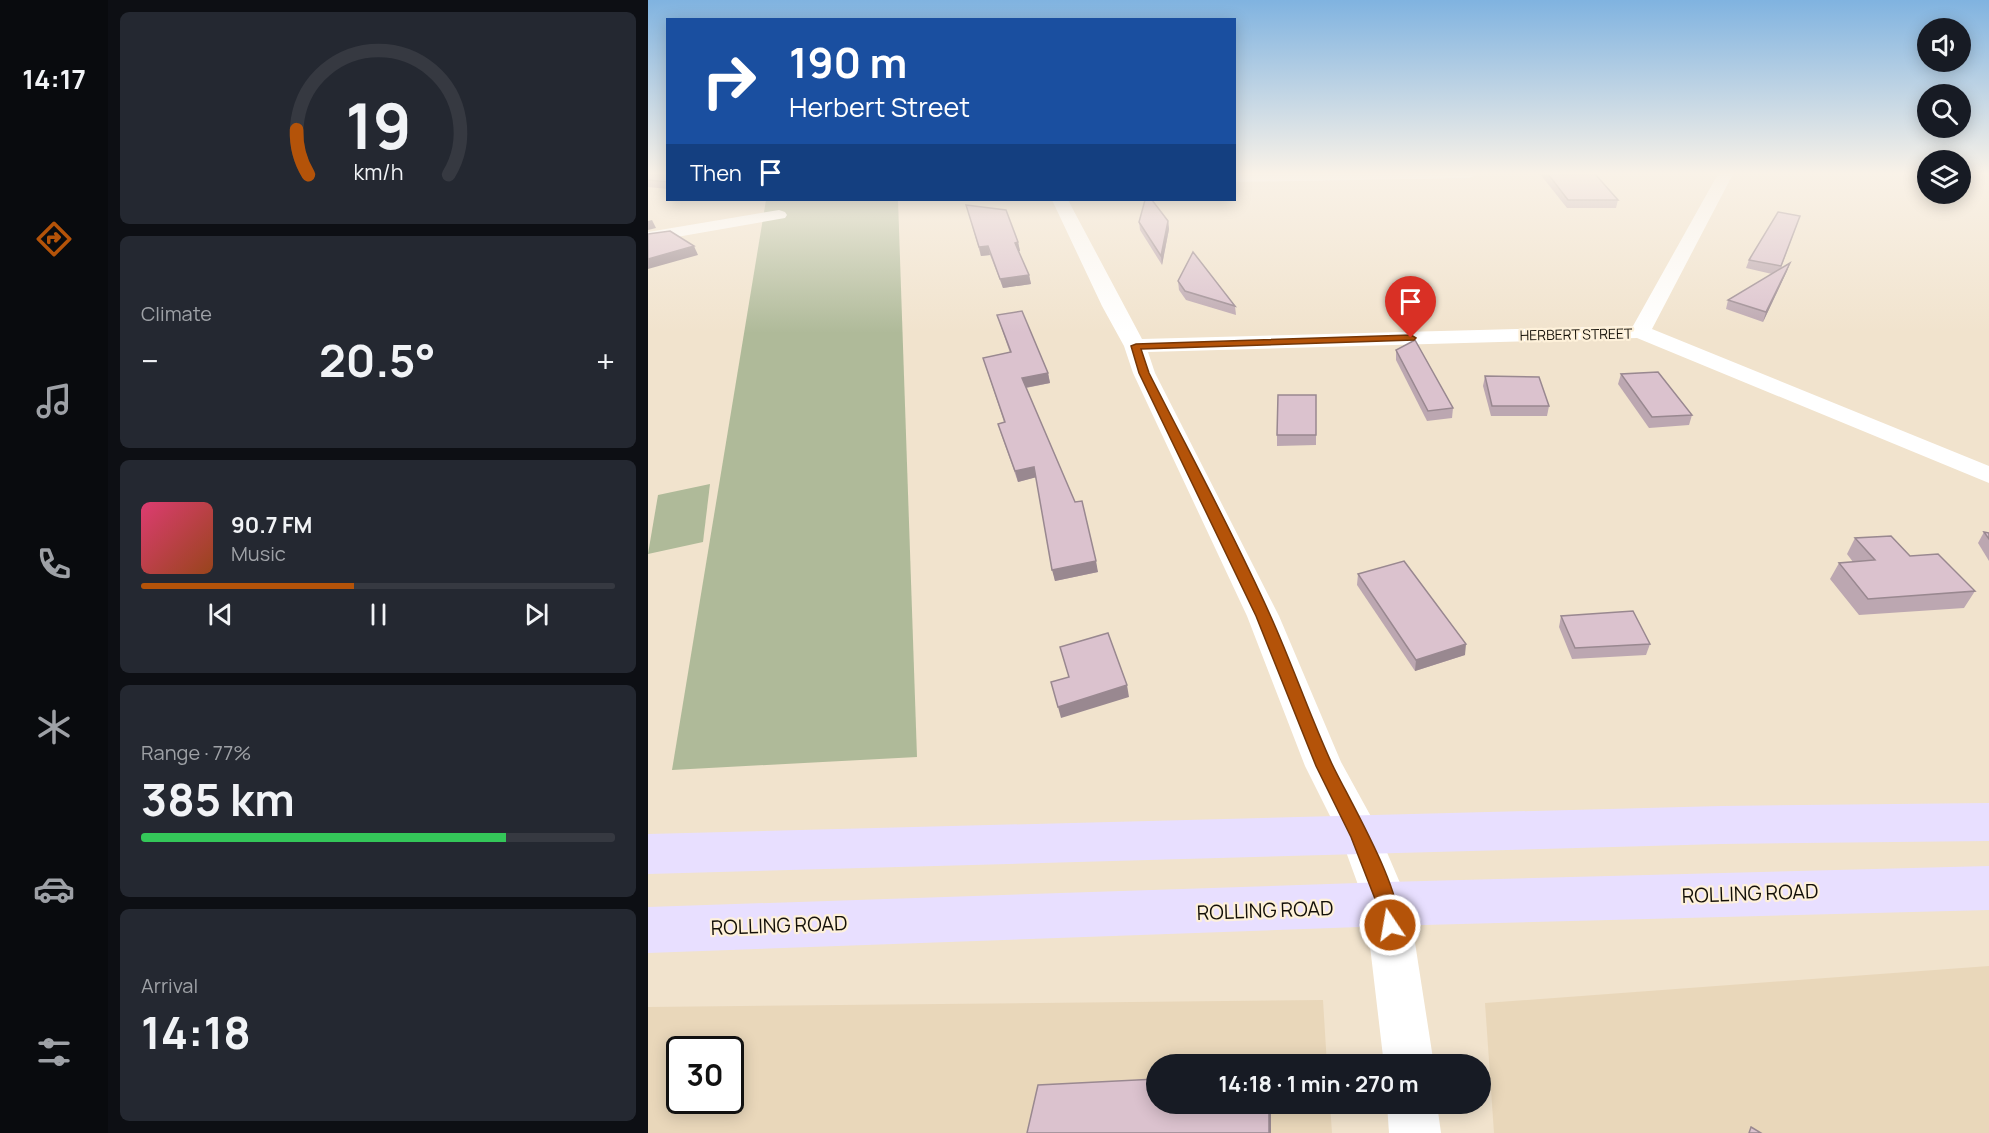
<!DOCTYPE html>
<html lang="en">
<head>
<meta charset="utf-8">
<style>
	:root { --surface:#171b24; --page:#242831; --text:#f1f3f6; --muted:#9ea1a6; --line:#363941; --accent:#b45309 }
	body { margin:0; font-family:Manrope,sans-serif; background:var(--page); color:var(--text); height:100vh; display:flex; flex-direction:column; font-size:22px; white-space:nowrap }
	* { box-sizing:border-box; margin:0 }
	p { font-size:20px; color:var(--muted) }
	.icon { flex:none; width:33px; height:33px; fill:none; stroke:currentColor; stroke-width:2; stroke-linecap:round; stroke-linejoin:round }
	.map { position:relative; flex:1; overflow:hidden }
	.sheet { display:flex; flex-direction:column; gap:12px; padding:12px; background:#0d0f14; width:540px }
	.sheet>* { flex:none }
	.hud { position:absolute; left:18px; top:18px; width:570px; height:183px; border-radius:0px; box-shadow:0 3px 15px #0003; background:#1a4fa0; color:#fff; overflow:hidden }
	.controls { position:absolute; left:1269px; top:18px; display:grid; gap:12px }
	.controls a { display:grid; place-items:center; width:54px; height:54px; border-radius:50%; background:var(--surface); box-shadow:0 3px 15px #0003; font-size:30px }
	.speed { position:absolute; left:18px; top:1036px; display:flex; gap:12px; font-size:30px; font-weight:700; text-align:center }
	.speed>* { display:grid; place-content:center; width:78px; height:78px; border-radius:50%; background:var(--surface); box-shadow:0 3px 15px #0003; line-height:1 }
	.speed .limit { border:3px solid #111; border-radius:9px; background:#fff; color:#111 }
	.pin { position:absolute; display:grid; place-items:center; width:51px; height:51px; color:#fff; margin:-62px -26px; border-radius:50% 50% 50% 0; rotate:-45deg; box-shadow:0 0 6px #0007 }
	.pin .icon { rotate:45deg }
	.me { position:absolute; width:66px; margin:-33px; rotate:348deg; stroke-linejoin:round; filter:drop-shadow(0 0 4px #0008) }
	.turn { display:flex; align-items:center; gap:21px; height:126px; padding:0 24px; font-size:27px }
	.turn .icon { width:78px; height:78px; stroke-width:2.5 }
	.turn b { display:block; font-size:42px; line-height:51px }
	.then { display:flex; align-items:center; height:57px; padding:0 24px; background:#0003; gap:12px; font-size:22px }
	.big { font-size:45px; font-weight:700; line-height:1.1 }
	.sheet .widget { flex:1; display:flex; flex-direction:column; justify-content:center; gap:9px; min-width:0; padding:0 21px; border-radius:9px; background:var(--page) }
	.sheet .dial { align-items:center; gap:0 }
	.dial svg { height:156px; overflow:visible; fill:none; stroke:var(--line); stroke-width:7; stroke-linecap:round; text-anchor:middle }
	.dial text { fill:var(--text); stroke:none }
	.song { display:flex; align-items:center; gap:18px }
	.cover { width:72px; height:72px; border-radius:9px; background:linear-gradient(135deg,hsl(340 70% 55%),hsl(20 70% 35%)) }
	.played { height:6px; border-radius:3px; background:linear-gradient(90deg,var(--accent) 45%,var(--line) 45%) }
	.keys { display:flex; justify-content:space-around; direction:ltr }
	.heat { display:flex; justify-content:space-between; align-items:center; font-size:33px; direction:ltr }
	.charge { height:9px; border-radius:4px; background:linear-gradient(90deg,#34c759 77%,var(--line) 0) }
	.trip { position:absolute; left:498px; top:1054px; width:345px; height:60px; border-radius:30px; background:var(--surface); box-shadow:0 3px 15px #0003; font-weight:700; line-height:60px; text-align:center }
	main { display:flex; flex:1; min-height:0 }
	.menu { display:flex; flex-direction:column; width:108px; justify-content:space-around; align-items:center; background:#090b0e; color:var(--muted) }
	.menu .icon { width:42px; height:42px }
	.menu .current { color:var(--accent) }
	.menu b { font-size:27px; color:var(--text) }
	.map>svg:first-child { display:block }
	.built { fill:#e9d7ba; fill-rule:evenodd }
	.green { fill:#afba99 }
	.lines { fill:none; stroke-linecap:round; stroke-linejoin:round }
	.minor { fill:#fff; fill-rule:evenodd }
	.major { fill:#e8dfff; fill-rule:evenodd }
	.wall { fill:#bca7b1 }
	.shaded-wall { fill:#998890 }
	.building { fill:#dbc2ce; stroke:#998890; stroke-width:1.5 }
	.route { fill:#b45309; stroke:#753606; stroke-width:1.5 }
	.labels { text-anchor:middle; dominant-baseline:central; stroke-width:4.5; stroke-linejoin:round; paint-order:stroke }
	.far-street-label { font-size:14px; fill:#141008; stroke:#fef1da }
	.near-street-label { font-size:20px; fill:#141008; stroke:#fef1da }
</style>
</head>
<body>
<main>
<nav class="menu">
<b>14:17</b>
<svg class="icon current" aria-label="directions" viewBox="0 0 24 24"><path d="M12 3l9 9-9 9-9-9zM9 14v-3h6M13 9l2 2-2 2"/></svg>
<svg class="icon" aria-label="music" viewBox="0 0 24 24"><path d="M9 18V5l10-2v13"/><circle cx="6" cy="18" r="3"/><circle cx="16" cy="16" r="3"/></svg>
<svg class="icon" aria-label="phone" viewBox="0 0 24 24"><path d="M5 4h4l2 5-3 2q2 4 5 5l2-3 5 2v4C11 20 4 13 5 4z"/></svg>
<svg class="icon" aria-label="climate" viewBox="0 0 24 24"><path d="M12 3v18M4 7l16 10M4 17L20 7"/></svg>
<svg class="icon" aria-label="car" viewBox="0 0 24 24"><path d="M5 17H2v-5l4-1 3-4h7l3 4 3 1v5h-3M9 17h6M6 11h13"/><circle cx="7" cy="17" r="2"/><circle cx="17" cy="17" r="2"/></svg>
<svg class="icon" aria-label="filters" viewBox="0 0 24 24"><path d="M4 7h16M4 17h16"/><circle cx="9" cy="7" r="2"/><circle cx="15" cy="17" r="2"/></svg>
</nav>
<section class="sheet">
<div class="widget dial"><svg viewBox="0 0 100 80">
<path d="M14 69A42 42 0 1 1 86 69"/>
<path d="M14 69A42 42 0 0 1 8 46" stroke="#b45309"/>
<text x="50" y="56" font-size="32" font-weight="700">19</text>
<text x="50" y="72" font-size="11">km/h</text>
</svg></div>
<div class="widget"><p>Climate</p>
<div class="heat"><a>−</a><b class="big">20.5°</b><a>+</a></div>
</div>
<div class="widget">
<div class="song"><i class="cover"></i><div><b>90.7 FM</b><p>Music</p></div></div>
<div class="played"></div>
<div class="keys"><svg class="icon" aria-label="previous" viewBox="0 0 24 24"><path d="M18 5L8 12l10 7zM5 5v14"/></svg><svg class="icon" aria-label="pause" viewBox="0 0 24 24"><path d="M8 5v14M16 5v14"/></svg><svg class="icon" aria-label="next" viewBox="0 0 24 24"><path d="M6 5l10 7-10 7zM19 5v14"/></svg></div>
</div>
<div class="widget"><p>Range · 77%</p><b class="big">385 km</b><div class="charge"></div></div>
<div class="widget"><p>Arrival</p><b class="big">14:18</b></div>
</section>
<div class="map">
<svg width="1341" height="1133" viewBox="0 0 1341 1133">
	<rect width="100%" height="100%" fill="#f1e3cd"/>
	<g class="built">
		<polygon points="1341,966 1341,1133 846,1133 837,1003"/>
		<path d="M675,1000L679,1065H508V1104H682L684,1133H0V1007ZM32,1050H82V1101H32Z"/>
	</g>
	<g class="green">
		<polygon points="118,200 250,200 269,757 24,770"/>
		<polygon points="62,484 55,542 0,554 10,495"/>
	</g>
	<g class="lines">
		<g class="minor">
			<polygon points="586,174 829,174 822,178 586,182"/>
			<polygon points="1070,174 1085,174 1004,329 1341,466 1341,483 989,338 500,352 507,373 631,616 693,762 726,822 761,904 786,1065 736,1065 717,904 693,838 657,766 599,616 485,373 476,346 454,306 404,200 420,200 494,339 985,326"/>
			<polygon points="131,210 137,212 139,215 137,218 0,242 0,232"/>
			<polygon points="739,1104 789,1104 793,1133 741,1133"/>
		</g>
		<g class="major">
			<polygon points="1341,803 1341,841 1073,844 0,874 0,834 1073,806"/>
			<polygon points="1341,866 1341,910 739,926 0,953 0,907 739,882"/>
		</g>
	</g>
	<g class="wall">
		<polygon points="0,174 20,174 20,189 0,187"/>
		<polygon points="892,174 947,174 970,200 968,208 919,208"/>
		<polygon points="318,205 370,242 372,251 370,251 381,275 383,284 355,288 342,255 333,256"/>
		<polygon points="1152,216 1133,268 1142,263 1139,271 1115,322 1078,309 1080,300 1124,274 1098,268 1101,260"/>
		<polygon points="520,221 521,229 514,265 492,230 491,222"/>
		<polygon points="530,281 587,306 588,315 538,300 531,290"/>
		<polygon points="349,315 400,373 402,383 378,388 450,572 407,581 388,477 370,482 353,434 350,424 356,422 335,358 362,353"/>
		<polygon points="748,350 805,408 804,418 779,421 748,360"/>
		<polygon points="973,374 1044,415 1041,425 1001,428 970,384"/>
		<polygon points="837,376 901,406 899,416 843,416 835,386"/>
		<polygon points="668,395 668,445 629,446 629,435"/>
		<polygon points="1336,532 1341,533 1341,561 1330,543"/>
		<polygon points="1207,538 1262,556 1327,591 1316,608 1211,615 1182,579 1191,563 1205,562 1199,554"/>
		<polygon points="710,574 817,655 767,671 709,585"/>
		<polygon points="913,616 1002,644 998,655 924,659 911,627"/>
	</g>
	<g class="shaded-wall">
		<polygon points="4,220 8,228 0,230 0,221"/>
		<polygon points="520,221 521,229 514,265 513,256"/>
		<polygon points="370,242 372,251 369,251 367,243"/>
		<polygon points="46,246 50,255 0,269 0,259"/>
		<polygon points="340,246 342,255 333,256 331,247"/>
		<polygon points="1142,263 1139,271 1115,322 1118,312"/>
		<polygon points="381,275 383,284 355,288 352,279"/>
		<polygon points="400,373 402,383 376,388 374,378"/>
		<polygon points="386,467 389,477 370,482 367,471"/>
		<polygon points="448,561 450,572 407,581 404,570"/>
		<polygon points="818,644 817,655 767,671 768,660"/>
		<polygon points="479,685 481,697 413,718 410,707"/>
		<rect x="621" y="1104" width="2" height="29"/>
	</g>
	<g class="building">
		<polygon points="0,174 20,174 20,182 0,180"/>
		<polygon points="900,174 947,174 970,200 920,200"/>
		<polygon points="497,200 504,200 520,221 513,256 491,222"/>
		<polygon points="318,205 358,210 370,242 367,243 381,275 352,279 340,246 331,247"/>
		<polygon points="1130,212 1152,216 1133,266 1101,260"/>
		<polygon points="22,231 46,246 0,259 0,234"/>
		<polygon points="545,252 587,306 537,291 530,281"/>
		<polygon points="1142,263 1118,312 1080,300"/>
		<polygon points="374,311 400,373 374,378 427,502 434,501 448,561 404,570 386,467 367,471 350,424 357,422 335,358 363,352 349,315"/>
		<polygon points="767,340 805,408 780,411 748,350"/>
		<polygon points="1010,372 1044,415 1004,417 973,374"/>
		<polygon points="837,376 891,377 901,406 844,406"/>
		<polygon points="630,395 668,395 668,435 629,435"/>
		<polygon points="1336,532 1341,533 1341,539"/>
		<polygon points="1243,536 1262,556 1290,554 1327,591 1220,599 1191,563 1227,560 1207,538"/>
		<polygon points="756,561 818,644 768,660 710,574"/>
		<polygon points="985,611 1002,644 927,648 913,616"/>
		<polygon points="460,633 479,685 410,707 403,682 421,677 412,647"/>
		<polygon points="508,1079 508,1104 621,1104 621,1133 379,1133 390,1085"/>
		<polygon points="1103,1127 1113,1133 1101,1133"/>
	</g>
	<linearGradient id="sky" x2="0" y2="1"><stop stop-color="#80b3e0"/><stop offset="0.52" stop-color="#f9f2e8"/><stop offset="1" stop-color="#f9f2e8" stop-opacity="0"/></linearGradient>
	<rect width="1341" height="333" fill="url(#sky)"/>
	<path class="route" d="M763,335L768,338L766,340L493,349L501,373C542,454 586,534 623,617C645,666 662,716 684,764C699,796 762,902 749,931L742,934L735,931L729,904L703,837L668,766L608,616L491,373L483,346L488,344Z"/>
	<g class="labels">
		<g class="far-street-label">
			<text transform="translate(928 334) rotate(-1)">HERBERT STREET</text>
		</g>
		<g class="near-street-label">
			<text transform="translate(1102 893) rotate(-2)">ROLLING ROAD</text>
			<text transform="translate(617 910) rotate(-2)">ROLLING ROAD</text>
			<text transform="translate(131 925) rotate(-2)">ROLLING ROAD</text>
		</g>
	</g>
</svg>
<div class="controls">
<a><svg class="icon" aria-label="sound" viewBox="0 0 24 24"><path d="M4 9h4l5-4v14l-5-4H4zM17 9q2 3 0 6"/></svg></a>
<a><svg class="icon" aria-label="search" viewBox="0 0 24 24"><circle cx="10" cy="10" r="6"/><path d="M15 15l6 6"/></svg></a>
<a><svg class="icon" aria-label="layers" viewBox="0 0 24 24"><path d="M12 4l9 5-9 5-9-5zM3 14l9 5 9-5"/></svg></a>
</div>
<div class="speed"><div class="limit">30</div></div>
<div class="pin" style="left:763px;top:338px;background:#d93025"><svg class="icon" aria-label="arrive" viewBox="0 0 24 24"><path d="M6 21V4h12l-3 4 3 4H6"/></svg></div>
<svg class="me" style="left:742px;top:925px" viewBox="-20 -20 40 40"><circle r="17" fill="#b45309" stroke="#fff" stroke-width="3"/><path d="M0-11L8 9 0 5-8 9z" fill="#fff"/></svg>
<div class="trip">14:18 · 1 min · 270 m</div>
<div class="hud">
<div class="turn"><svg class="icon" aria-label="right" viewBox="0 0 24 24"><path d="M7 20v-9h11M14 6l5 5-5 5"/></svg><div><b>190 m</b>Herbert Street</div></div>
<div class="then">Then<svg class="icon" aria-label="arrive" viewBox="0 0 24 24"><path d="M6 21V4h12l-3 4 3 4H6"/></svg></div>
</div>
</div>
</main>
</body>
</html>
